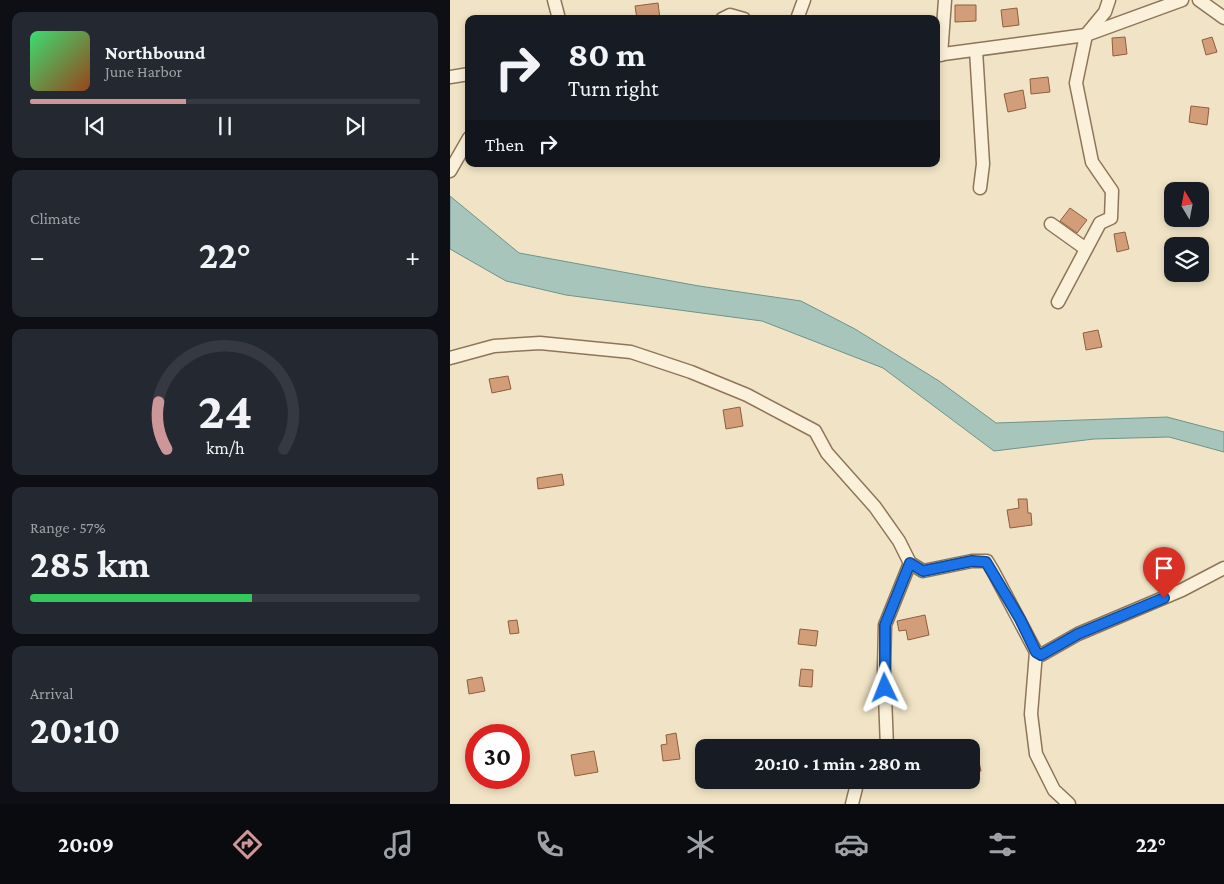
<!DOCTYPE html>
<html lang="en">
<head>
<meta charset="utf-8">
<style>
	:root { --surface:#171b24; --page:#242831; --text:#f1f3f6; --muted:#9ea1a6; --line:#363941; --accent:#cd9799 }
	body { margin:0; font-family:"Crimson Pro",serif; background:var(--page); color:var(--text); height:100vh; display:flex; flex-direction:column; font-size:19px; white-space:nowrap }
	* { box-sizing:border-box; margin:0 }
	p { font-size:16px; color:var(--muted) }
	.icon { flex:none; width:28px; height:28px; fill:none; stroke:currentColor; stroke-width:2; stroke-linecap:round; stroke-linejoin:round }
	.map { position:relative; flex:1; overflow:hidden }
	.details { display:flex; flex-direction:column; gap:12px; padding:12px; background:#0d0f14; width:450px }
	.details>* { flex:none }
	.guide { position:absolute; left:15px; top:15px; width:475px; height:152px; border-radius:10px; box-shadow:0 2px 8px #0003; background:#171b24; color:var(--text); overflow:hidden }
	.needle { width:32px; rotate:350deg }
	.tools { position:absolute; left:714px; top:182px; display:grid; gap:10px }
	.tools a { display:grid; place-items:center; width:45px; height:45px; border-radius:10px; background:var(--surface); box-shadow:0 2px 8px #0003; font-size:25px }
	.speed { position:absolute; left:15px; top:724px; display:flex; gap:10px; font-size:25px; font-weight:700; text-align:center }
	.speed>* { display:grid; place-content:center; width:65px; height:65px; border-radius:50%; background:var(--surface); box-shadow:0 2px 8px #0003; line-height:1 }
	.speed .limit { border:8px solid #d22; background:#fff; color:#111 }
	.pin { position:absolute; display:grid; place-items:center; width:42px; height:42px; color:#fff; margin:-51px -21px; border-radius:50% 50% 50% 0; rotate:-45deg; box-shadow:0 0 5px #0007 }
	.pin .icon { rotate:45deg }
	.me { position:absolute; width:55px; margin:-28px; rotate:358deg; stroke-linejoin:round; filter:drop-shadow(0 0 4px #0008) }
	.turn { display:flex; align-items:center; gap:18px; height:105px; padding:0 20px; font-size:22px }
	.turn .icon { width:65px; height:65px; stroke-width:2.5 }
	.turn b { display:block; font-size:35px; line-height:42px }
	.then { display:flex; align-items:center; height:48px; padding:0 20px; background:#0003; gap:10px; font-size:19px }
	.big { font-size:38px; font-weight:700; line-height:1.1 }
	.details .tile { flex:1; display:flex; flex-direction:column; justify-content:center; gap:8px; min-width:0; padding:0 18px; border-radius:10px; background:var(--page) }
	.details .dial { align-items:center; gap:0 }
	.dial svg { height:130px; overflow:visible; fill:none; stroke:var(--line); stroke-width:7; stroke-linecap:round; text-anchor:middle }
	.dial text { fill:var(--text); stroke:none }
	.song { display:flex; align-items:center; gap:15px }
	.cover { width:60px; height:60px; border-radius:8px; background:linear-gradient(135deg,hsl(140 70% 55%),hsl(20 70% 35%)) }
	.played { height:5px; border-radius:2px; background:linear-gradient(90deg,var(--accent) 40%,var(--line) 40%) }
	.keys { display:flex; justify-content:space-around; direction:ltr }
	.heat { display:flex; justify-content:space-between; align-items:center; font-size:28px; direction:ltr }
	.charge { height:8px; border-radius:4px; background:linear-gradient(90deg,#34c759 57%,var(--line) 0) }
	.trip { position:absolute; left:245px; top:739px; width:285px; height:50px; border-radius:10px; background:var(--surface); box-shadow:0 2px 8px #0003; font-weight:700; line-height:50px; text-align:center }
	.tab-bar { display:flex; height:80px; justify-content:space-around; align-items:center; background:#090b0e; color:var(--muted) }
	.tab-bar .icon { width:35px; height:35px }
	.tab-bar .current { color:var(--accent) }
	.tab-bar b { font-size:22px; color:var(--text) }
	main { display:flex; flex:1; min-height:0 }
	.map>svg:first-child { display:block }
	.water { fill:#a8c5bc; stroke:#6d948a }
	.building { fill:#d29e79; stroke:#8f5e3e }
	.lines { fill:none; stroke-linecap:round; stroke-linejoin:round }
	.minor-casing { stroke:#8e755a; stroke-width:15 }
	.minor { stroke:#fbf1da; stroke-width:12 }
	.route-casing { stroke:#114b97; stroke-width:12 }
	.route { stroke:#1a73e8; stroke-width:9 }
</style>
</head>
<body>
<main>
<section class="details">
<div class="tile">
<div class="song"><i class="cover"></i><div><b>Northbound</b><p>June Harbor</p></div></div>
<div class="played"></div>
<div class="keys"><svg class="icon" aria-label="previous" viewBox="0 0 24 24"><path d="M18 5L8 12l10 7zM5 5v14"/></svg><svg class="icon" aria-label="pause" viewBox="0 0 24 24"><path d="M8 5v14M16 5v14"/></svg><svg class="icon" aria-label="next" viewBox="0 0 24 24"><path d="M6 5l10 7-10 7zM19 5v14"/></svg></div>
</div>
<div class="tile"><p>Climate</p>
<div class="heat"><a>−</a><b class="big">22°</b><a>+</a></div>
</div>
<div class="tile dial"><svg viewBox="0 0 100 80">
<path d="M14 69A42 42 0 1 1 86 69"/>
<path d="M14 69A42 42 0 0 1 9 40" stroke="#cd9799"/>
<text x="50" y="56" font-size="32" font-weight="700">24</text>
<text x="50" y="72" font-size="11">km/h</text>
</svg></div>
<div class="tile"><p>Range · 57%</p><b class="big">285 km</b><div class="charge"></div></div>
<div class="tile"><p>Arrival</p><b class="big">20:10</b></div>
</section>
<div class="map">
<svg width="774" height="804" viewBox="0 0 774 804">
	<rect width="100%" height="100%" fill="#f1e4c6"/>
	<polygon class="water" points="0,196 69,253 249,286 351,301 405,329 489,381 546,423 717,417 774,432 774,452 719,437 644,439 544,451 433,368 312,321 116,295 56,281 0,249"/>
	<g class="building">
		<polygon points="208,3 210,19 187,19 185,6"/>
		<polygon points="505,5 526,5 526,21 505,22"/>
		<polygon points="567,8 569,25 553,27 551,10"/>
		<polygon points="675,37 677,54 663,56 662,38"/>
		<polygon points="762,37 767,52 756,55 752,40"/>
		<polygon points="598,77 600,92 581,94 580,79"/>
		<polygon points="573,90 576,108 558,112 554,94"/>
		<polygon points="741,106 759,108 757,125 739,122"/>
		<polygon points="620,208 637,220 627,233 610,221"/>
		<polygon points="675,232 679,249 667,252 664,234"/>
		<polygon points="648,330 652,347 636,350 633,333"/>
		<polygon points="58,376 61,389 42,393 39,379"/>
		<polygon points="290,407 293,426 276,429 273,410"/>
		<polygon points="112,474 114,485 88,489 87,478"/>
		<polygon points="568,499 577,499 578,513 581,513 582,525 560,528 557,510 569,508"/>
		<polygon points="475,615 479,635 458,640 456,630 449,631 447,621"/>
		<polygon points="67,620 69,633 60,634 58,621"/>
		<polygon points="350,629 368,631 366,646 348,644"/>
		<polygon points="351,669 363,670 362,687 349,686"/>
		<polygon points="32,677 35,691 19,694 17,680"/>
		<polygon points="226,733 230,759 213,761 211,745 217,744 216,735"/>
		<polygon points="521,743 525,743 531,771 521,773"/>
		<polygon points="144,751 148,772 125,776 121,755"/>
	</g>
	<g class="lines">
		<g class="minor-casing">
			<g id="minor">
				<polyline points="104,0 109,19"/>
				<polyline points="749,0 774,18"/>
				<polyline points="272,19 280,15 294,19"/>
				<polyline points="347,19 354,0"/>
				<polyline points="526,50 533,164 530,188"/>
				<polyline points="486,55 636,35 732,0"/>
				<polyline points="491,55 495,0"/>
				<polyline points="0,77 19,74"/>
				<polyline points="0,171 19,138"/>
				<polyline points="601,224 636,249"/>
				<polyline points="608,302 650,223 661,218 662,191 642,162 626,83 636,35 655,12 659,0"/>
				<polyline points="0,358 44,346 90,343 181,352 241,372 297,395 365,431 377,453 425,507 449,541 460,563 473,571 522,561 537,561 543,571 586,652 581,714 586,754 604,790 619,804"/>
				<polyline points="586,652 591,655 628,634 732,590 774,568"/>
				<polyline points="437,748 434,669 435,625 460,563"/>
				<polyline points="402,804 408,780"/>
			</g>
		</g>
		<use href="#minor" class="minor"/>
	</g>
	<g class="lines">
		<g class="route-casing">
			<polyline id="route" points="435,688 435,625 460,563 473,571 522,561 536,562 570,619 586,652 591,655 628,634 714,598"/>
		</g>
		<use href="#route" class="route"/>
	</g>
</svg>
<div class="tools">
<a><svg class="needle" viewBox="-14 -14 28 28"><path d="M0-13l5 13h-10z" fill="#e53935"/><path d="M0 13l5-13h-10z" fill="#9ea1a6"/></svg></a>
<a><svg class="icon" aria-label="layers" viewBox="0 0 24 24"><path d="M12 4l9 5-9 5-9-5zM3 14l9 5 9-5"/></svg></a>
</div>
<div class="speed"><div class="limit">30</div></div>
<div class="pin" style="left:714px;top:598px;background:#d93025"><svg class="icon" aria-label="arrive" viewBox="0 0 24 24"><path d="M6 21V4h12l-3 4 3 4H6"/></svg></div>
<svg class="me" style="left:435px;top:688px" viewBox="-20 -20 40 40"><path d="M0-17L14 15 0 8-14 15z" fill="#1a73e8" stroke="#fff" stroke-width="4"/></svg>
<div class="trip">20:10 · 1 min · 280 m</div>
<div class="guide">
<div class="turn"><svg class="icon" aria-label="right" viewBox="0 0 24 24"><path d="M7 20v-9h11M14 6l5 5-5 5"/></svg><div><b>80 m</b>Turn right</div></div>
<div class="then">Then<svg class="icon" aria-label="right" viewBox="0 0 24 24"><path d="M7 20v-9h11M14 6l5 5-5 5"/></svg></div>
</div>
</div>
</main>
<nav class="tab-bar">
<b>20:09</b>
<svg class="icon current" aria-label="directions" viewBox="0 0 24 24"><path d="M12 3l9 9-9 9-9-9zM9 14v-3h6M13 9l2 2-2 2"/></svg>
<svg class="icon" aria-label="music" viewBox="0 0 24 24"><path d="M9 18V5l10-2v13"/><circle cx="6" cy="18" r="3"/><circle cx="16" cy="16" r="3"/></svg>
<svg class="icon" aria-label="phone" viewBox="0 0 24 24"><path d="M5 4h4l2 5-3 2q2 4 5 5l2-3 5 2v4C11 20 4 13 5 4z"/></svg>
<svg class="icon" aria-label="climate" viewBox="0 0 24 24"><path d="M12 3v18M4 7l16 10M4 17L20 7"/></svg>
<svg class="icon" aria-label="car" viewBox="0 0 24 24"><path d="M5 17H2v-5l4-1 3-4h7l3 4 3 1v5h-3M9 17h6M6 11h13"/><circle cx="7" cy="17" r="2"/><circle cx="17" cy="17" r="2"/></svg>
<svg class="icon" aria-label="filters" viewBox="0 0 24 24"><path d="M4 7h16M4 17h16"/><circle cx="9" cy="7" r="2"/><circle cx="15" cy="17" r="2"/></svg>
<b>22°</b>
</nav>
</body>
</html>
